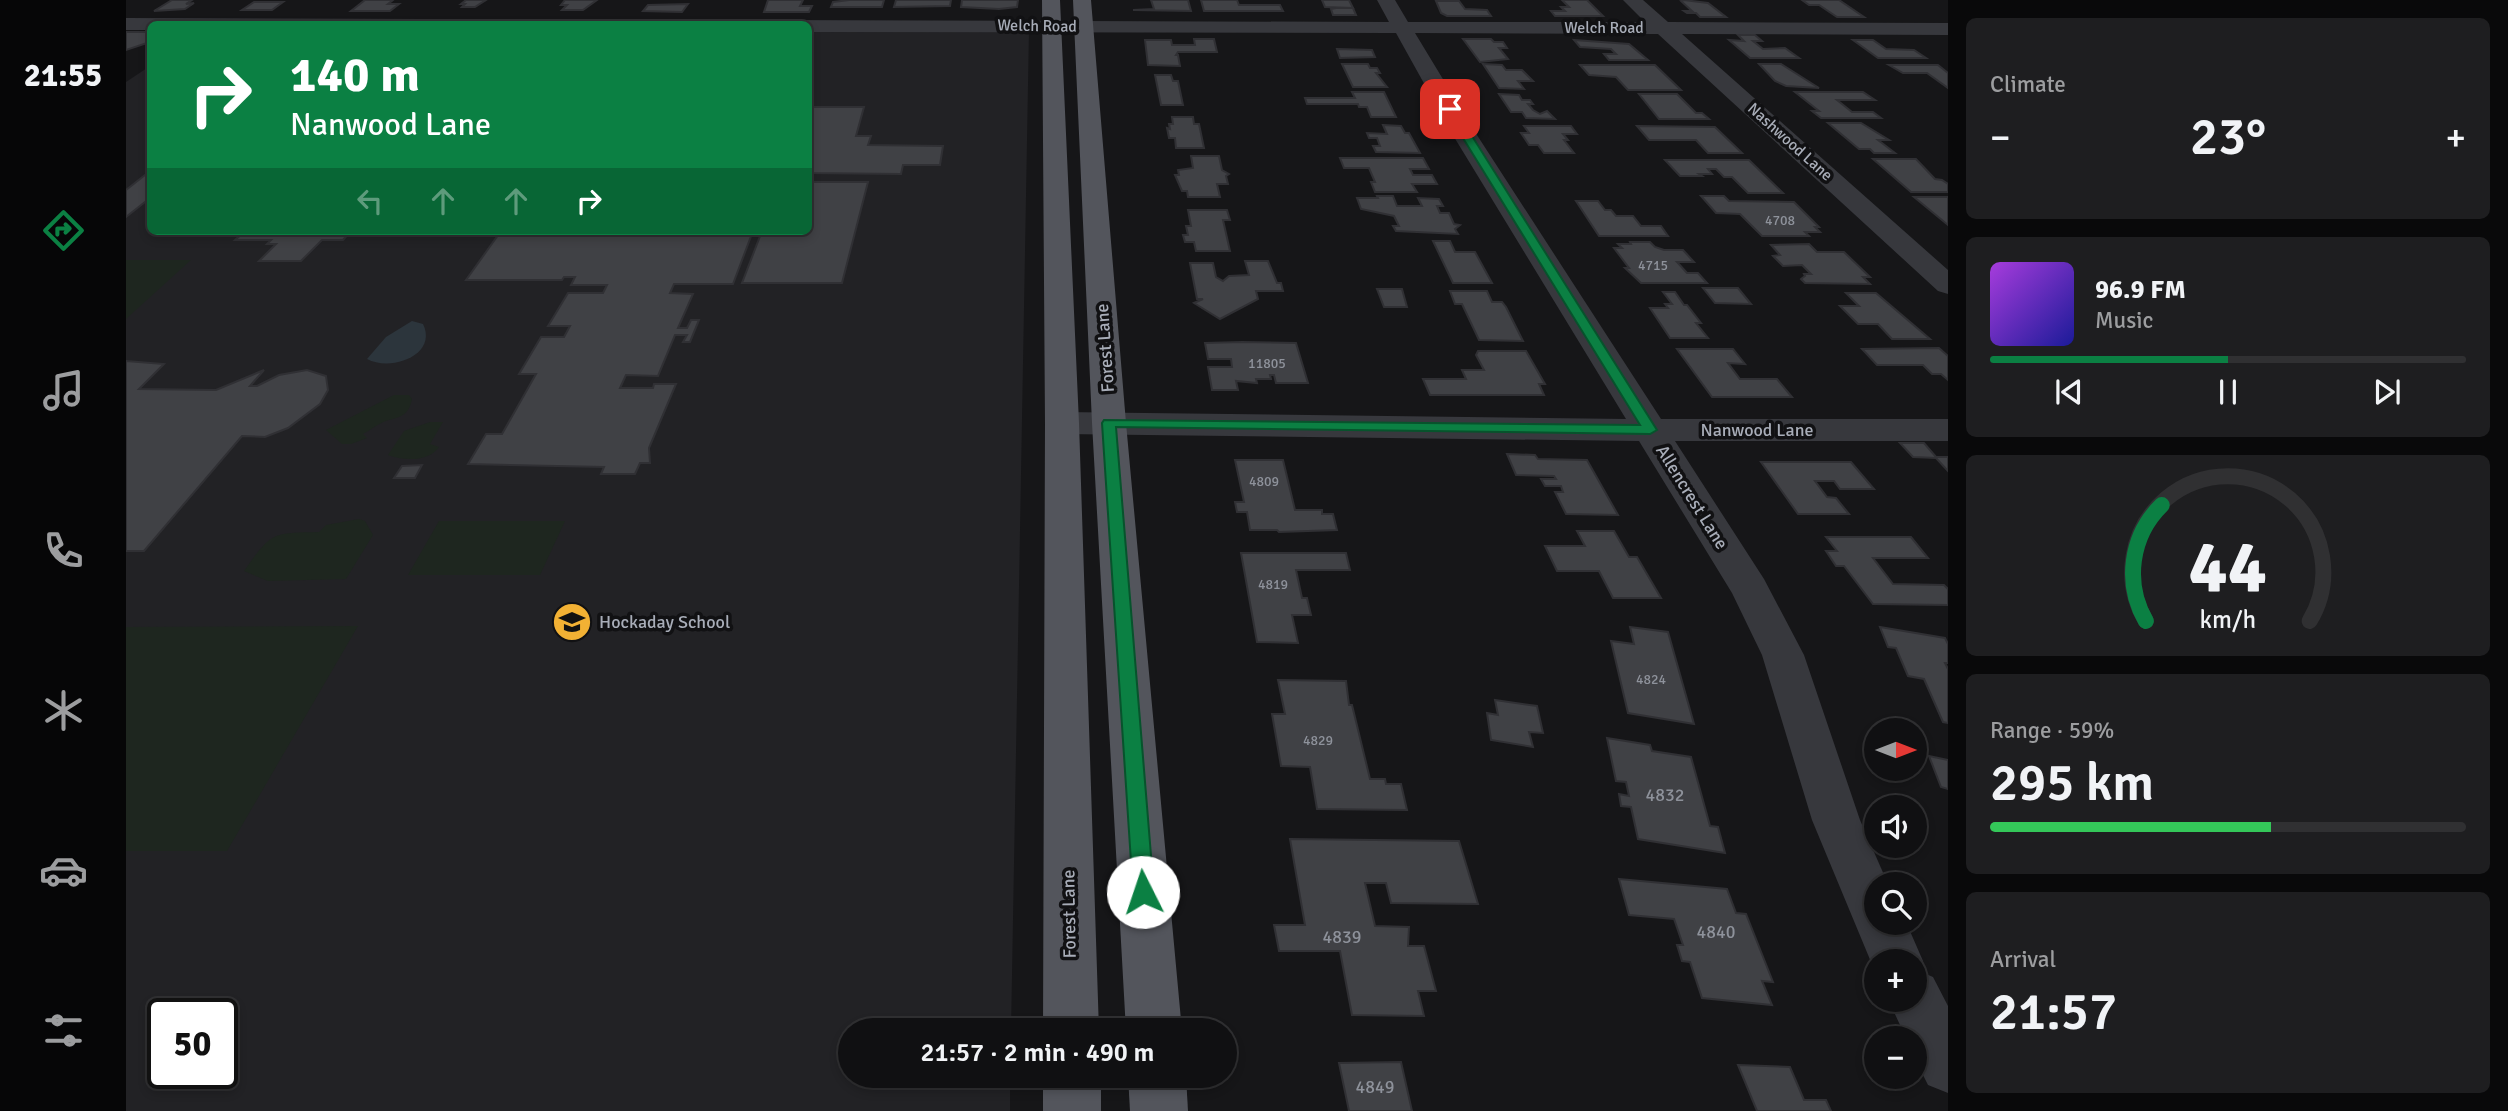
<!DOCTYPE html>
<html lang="en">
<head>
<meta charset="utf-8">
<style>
	:root { --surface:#101012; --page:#1e1e20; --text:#f1f3f6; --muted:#9c9d9f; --line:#303032; --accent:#0b8043 }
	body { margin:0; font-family:Signika,sans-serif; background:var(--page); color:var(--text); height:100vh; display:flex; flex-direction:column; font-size:26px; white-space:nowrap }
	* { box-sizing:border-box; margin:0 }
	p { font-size:23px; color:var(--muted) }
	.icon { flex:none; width:38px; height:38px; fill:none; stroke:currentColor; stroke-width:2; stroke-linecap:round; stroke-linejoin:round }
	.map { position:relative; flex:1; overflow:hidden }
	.drawer { display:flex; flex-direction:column; gap:18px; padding:18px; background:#09090a; width:560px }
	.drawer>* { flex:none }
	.banner { position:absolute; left:21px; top:21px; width:665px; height:214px; border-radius:10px; box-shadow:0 4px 10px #0003,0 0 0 2px var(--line); background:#0b8043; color:#fff; overflow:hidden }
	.needle { width:46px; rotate:90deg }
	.tools { position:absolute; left:1738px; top:718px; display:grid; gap:14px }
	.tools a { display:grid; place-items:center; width:63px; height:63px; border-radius:50%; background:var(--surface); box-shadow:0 4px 10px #0003,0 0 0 2px var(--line); font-size:35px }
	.speed { position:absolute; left:21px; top:998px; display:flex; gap:14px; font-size:35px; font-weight:700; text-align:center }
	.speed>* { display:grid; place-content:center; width:91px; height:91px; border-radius:50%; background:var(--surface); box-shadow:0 4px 10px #0003,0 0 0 2px var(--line); line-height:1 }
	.speed .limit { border:4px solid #111; border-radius:10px; background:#fff; color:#111 }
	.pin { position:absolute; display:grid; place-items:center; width:60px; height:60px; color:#fff; margin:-30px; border-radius:14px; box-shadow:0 4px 10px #0006 }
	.me { position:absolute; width:77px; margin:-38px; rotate:356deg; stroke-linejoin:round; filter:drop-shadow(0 0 5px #0008) }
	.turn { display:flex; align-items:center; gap:24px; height:147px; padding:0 28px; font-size:32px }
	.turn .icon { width:91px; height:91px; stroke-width:2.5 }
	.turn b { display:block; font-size:49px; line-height:60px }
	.lanes { display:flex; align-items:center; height:66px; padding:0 28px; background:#0003; justify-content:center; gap:35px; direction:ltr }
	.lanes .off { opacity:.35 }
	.big { font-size:52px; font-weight:600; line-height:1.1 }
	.drawer .widget { flex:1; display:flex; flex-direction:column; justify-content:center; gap:10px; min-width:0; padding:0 24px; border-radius:10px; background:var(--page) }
	.drawer .dial { align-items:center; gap:0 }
	.dial svg { height:182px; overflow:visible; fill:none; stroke:var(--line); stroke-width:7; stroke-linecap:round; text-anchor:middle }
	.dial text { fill:var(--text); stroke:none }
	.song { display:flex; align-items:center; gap:21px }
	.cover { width:84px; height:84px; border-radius:10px; background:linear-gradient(135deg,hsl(280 70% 55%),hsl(240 70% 35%)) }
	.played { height:7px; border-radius:4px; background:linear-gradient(90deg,var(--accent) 50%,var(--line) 50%) }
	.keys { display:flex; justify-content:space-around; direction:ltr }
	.heat { display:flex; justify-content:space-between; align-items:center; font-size:38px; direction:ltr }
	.charge { height:10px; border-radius:5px; background:linear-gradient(90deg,#34c759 59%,var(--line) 0) }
	.trip { position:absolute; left:712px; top:1018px; width:399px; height:70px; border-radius:35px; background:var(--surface); box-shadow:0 4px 10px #0003,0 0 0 2px var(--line); font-weight:600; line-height:70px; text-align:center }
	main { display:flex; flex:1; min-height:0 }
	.menu { display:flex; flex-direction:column; width:126px; justify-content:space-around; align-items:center; background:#060607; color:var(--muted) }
	.menu .icon { width:49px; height:49px }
	.menu .active { color:var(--accent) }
	.menu b { font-size:32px; color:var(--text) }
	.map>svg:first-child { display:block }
	.built { fill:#222225; fill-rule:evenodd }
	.green { fill:#1e261f }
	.water { fill:#2c353c }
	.building { fill:#404145; stroke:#303034; stroke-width:2 }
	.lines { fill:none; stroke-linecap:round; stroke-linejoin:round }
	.minor { fill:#37383d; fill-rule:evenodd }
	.major { fill:#53555c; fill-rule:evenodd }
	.route { fill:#0b8043; stroke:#07532c; stroke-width:2 }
	.labels { text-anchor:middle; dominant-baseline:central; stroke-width:7; stroke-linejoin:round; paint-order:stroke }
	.number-label { font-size:14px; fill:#8e929b }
	.far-street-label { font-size:16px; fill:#a8adb8; stroke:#111113 }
	.street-label { font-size:18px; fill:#a8adb8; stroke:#111113 }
	.poi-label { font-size:18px; fill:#a8adb8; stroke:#111113; text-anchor:start }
	.near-number-label { font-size:18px; fill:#8e929b }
</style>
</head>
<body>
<main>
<nav class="menu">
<b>21:55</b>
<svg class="icon active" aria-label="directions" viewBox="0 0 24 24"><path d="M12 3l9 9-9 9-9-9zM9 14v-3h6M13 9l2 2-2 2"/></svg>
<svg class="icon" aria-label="music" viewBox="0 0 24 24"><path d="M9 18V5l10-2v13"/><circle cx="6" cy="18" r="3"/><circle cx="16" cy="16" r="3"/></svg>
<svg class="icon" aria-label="phone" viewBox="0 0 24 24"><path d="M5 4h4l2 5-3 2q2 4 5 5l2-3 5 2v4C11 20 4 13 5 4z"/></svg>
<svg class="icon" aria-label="climate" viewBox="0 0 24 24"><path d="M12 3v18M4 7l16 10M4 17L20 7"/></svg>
<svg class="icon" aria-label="car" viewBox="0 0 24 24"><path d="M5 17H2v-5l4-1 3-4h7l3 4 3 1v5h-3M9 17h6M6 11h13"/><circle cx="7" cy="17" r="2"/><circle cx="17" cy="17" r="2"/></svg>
<svg class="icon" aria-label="filters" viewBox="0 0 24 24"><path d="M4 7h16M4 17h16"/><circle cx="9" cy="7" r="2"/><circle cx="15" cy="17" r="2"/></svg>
</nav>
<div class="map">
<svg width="1822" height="1111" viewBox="0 0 1822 1111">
	<rect width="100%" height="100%" fill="#161618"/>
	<path class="built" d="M683,30H903L885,1031H724V1076H884V1111H0V82L24,66V231H682ZM37,1013H96V1073H37Z"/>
	<g class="green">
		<polygon points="0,260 65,260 0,319"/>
		<path d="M268,395H283L286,399C283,414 276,417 263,420C254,422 245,430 237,434L241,438L225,444H216L200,430Z"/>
		<path d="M304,422H317L304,444L313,447C303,462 278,461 262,455L278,431Z"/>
		<path d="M233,519L239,521L247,535L220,579L142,581L118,571C146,532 145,533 193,532L200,525Z"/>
		<polygon points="313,521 439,521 414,575 282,575"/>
		<polygon points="232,626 101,851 0,851 0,627"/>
	</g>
	<path class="water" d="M286,321L297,324C312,355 265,372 241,359L260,337Z"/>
	<g class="building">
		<polygon points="46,0 66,0 60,4 68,3 59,9 28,11"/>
		<polygon points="239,0 267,0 262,4 273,4 264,11 225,11"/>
		<polygon points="340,0 360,0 349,7 336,7 339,4 335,4"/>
		<polygon points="439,0 471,0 457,10 436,10 441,5 435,5"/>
		<polygon points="642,0 677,0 674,6 686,6 683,12 638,12"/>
		<polygon points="723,0 758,0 756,7 705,7 707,2"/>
		<polygon points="770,0 825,0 824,6 768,7"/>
		<polygon points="836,0 892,0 891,7 873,9 835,7"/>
		<polygon points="1025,0 1062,0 1065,11 1007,10 1028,9"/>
		<polygon points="1075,0 1111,0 1113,5 1154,5 1157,11 1078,11"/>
		<polygon points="1196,0 1223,0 1227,8 1199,7"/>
		<polygon points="1436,0 1461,0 1477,16 1429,16 1425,11 1439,11 1435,7 1443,7"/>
		<polygon points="1558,0 1582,3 1600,17 1574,17 1570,13 1561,13 1558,11 1566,11 1555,1"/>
		<polygon points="1676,0 1713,0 1738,17 1711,17 1693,5 1683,5"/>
		<polygon points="1310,1 1333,1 1339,9 1361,10 1365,16 1321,16 1315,13"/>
		<polygon points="128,2 157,2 146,10 116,10"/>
		<polygon points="562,4 556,12 517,11 522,5"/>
		<polygon points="1210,8 1227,8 1230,15 1207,15 1205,9"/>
		<polygon points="0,32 24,32 24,42 0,50"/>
		<polygon points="1612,35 1629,35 1636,41 1627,41 1637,49 1659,48 1673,58 1624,58 1603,40 1618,41"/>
		<polygon points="1068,39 1088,39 1091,52 1052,52 1050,55 1052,55 1054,66 1022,65 1019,40 1045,40 1046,45 1069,45"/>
		<polygon points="1337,39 1365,39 1368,42 1377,42 1381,48 1373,48 1382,59 1354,62"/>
		<polygon points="1448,40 1503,44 1522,60 1483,60 1478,54 1490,54 1485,49 1454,47"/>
		<polygon points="1727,40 1747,40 1760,49 1788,50 1800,58 1752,58"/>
		<polygon points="1211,49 1246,50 1249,57 1214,58"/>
		<polygon points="1216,64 1242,64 1244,68 1251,68 1254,73 1250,73 1261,87 1227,87"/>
		<polygon points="1357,64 1376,65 1380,70 1396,70 1407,81 1392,81 1398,89 1373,88"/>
		<polygon points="1633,64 1655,64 1693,88 1660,86 1649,81"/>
		<polygon points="1454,65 1529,65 1555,90 1502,90 1490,77 1463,75"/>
		<polygon points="1763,65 1812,65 1822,73 1822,88 1801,73 1777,73"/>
		<polygon points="1029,75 1045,75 1047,81 1052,81 1057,105 1035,105"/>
		<polygon points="1226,92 1258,92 1270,117 1245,117 1241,107 1233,107 1232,104 1181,104 1179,98 1229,98"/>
		<polygon points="1669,92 1737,92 1749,100 1711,100 1726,112 1747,112 1755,118 1695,118 1686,111 1693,111"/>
		<polygon points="1373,94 1393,95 1396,100 1404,100 1407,104 1402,104 1407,110 1414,114 1421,111 1429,119 1400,118 1396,112 1385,112"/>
		<polygon points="1513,94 1551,94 1570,113 1576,113 1583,119 1533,119"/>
		<polygon points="682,107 738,107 730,136 745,136 742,145 817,146 814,165 777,165 775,174 682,173"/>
		<polygon points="1046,117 1067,117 1068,124 1073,124 1078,148 1050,148 1049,138 1043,138 1041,128 1044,129 1043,124 1047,124"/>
		<polygon points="1702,123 1735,123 1763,140 1752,140 1769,153 1748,153 1744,149 1733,149"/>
		<polygon points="1257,125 1275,126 1279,133 1283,133 1294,153 1250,152 1247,146 1254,146 1251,138 1243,138 1241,133 1261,134"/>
		<polygon points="1398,126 1445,126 1451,134 1437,134 1442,140 1438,140 1448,153 1418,153 1412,145 1403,145 1395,133 1403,133"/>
		<polygon points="1511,126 1589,127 1616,153 1582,153 1570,140 1523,140"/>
		<polygon points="1065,156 1093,156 1096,170 1103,174 1100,176 1102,184 1091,184 1094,197 1062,197 1061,191 1056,191 1049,175 1053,175 1052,170 1067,168"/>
		<polygon points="1214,158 1297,158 1303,169 1284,169 1287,175 1306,175 1311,184 1286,184 1291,192 1249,192 1245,182 1249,182 1243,168 1218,168"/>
		<polygon points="1747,159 1790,159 1809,179 1816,180 1822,184 1822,192 1785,192"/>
		<polygon points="1539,160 1623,160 1657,193 1622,193 1606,177 1598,177 1590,169 1582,169 1586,174 1573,174 1576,176 1554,176"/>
		<polygon points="24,171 24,198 0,217 0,190"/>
		<polygon points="682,182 742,182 716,283 616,283 636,231 682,231"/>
		<polygon points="1251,196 1267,196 1271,206 1296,206 1292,198 1313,199 1317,206 1311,206 1314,213 1323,213 1328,224 1334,225 1329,229 1332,234 1270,231 1267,226 1273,226 1268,216 1235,209 1231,198 1252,198"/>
		<polygon points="1575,196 1598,196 1603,201 1668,202 1693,227 1689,227 1694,232 1679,232 1683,236 1636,236 1614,214 1590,213"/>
		<polygon points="1788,197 1822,197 1822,225"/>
		<polygon points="1450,201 1472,201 1479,210 1485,210 1490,216 1507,216 1515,226 1535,226 1542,236 1473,236"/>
		<polygon points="1062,210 1101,210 1104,220 1097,220 1104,251 1070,251 1068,242 1059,242 1057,235 1062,235 1060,226 1065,226"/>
		<polygon points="119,231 225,231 217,240 196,240 175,261 133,261 150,244 141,244 145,240 109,240"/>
		<polygon points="375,231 627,231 607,284 548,284 544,293 567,294 552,328 561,328 565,320 573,320 564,342 557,342 561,335 549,335 532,376 500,375 494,388 527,388 528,384 550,384 523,448 524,463 514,463 509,474 475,474 478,467 342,464 360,434 376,434 410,374 393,374 415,337 438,337 444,326 422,326 442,293 477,293 481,285 445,285 449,277 438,277 436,280 340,280"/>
		<polygon points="1307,241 1324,241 1329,252 1349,252 1366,283 1327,283"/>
		<polygon points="1504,242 1524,242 1529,247 1538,250 1557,250 1568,262 1551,262 1561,273 1572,273 1581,283 1515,283 1499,268 1503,268 1488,248 1496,248 1492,244 1505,244"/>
		<polygon points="1683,244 1691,252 1718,252 1744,277 1737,277 1744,284 1679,283 1675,279 1679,276 1678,274 1685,274 1676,265 1657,266 1647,256 1654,255 1645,245"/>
		<polygon points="1119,261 1142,261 1151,283 1155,283 1157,291 1130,291 1132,299 1094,319 1068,303 1077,299 1071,299 1064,263 1087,263 1090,277 1097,281 1103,276 1123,275"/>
		<polygon points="1577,288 1612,288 1625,304 1589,303"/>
		<polygon points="1251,289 1276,289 1281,307 1258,307"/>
		<polygon points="1324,291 1361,291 1366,302 1376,302 1380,307 1397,341 1353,340 1336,304 1329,304"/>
		<polygon points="1537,292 1549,292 1558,305 1561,305 1575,323 1570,323 1582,338 1544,338 1524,308 1542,308 1539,304 1546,304"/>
		<polygon points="1720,293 1750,293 1804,339 1766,339 1752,324 1732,324 1714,306 1733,306"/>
		<polygon points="1116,342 1170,343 1182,383 1150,383 1148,375 1144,375 1145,379 1130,379 1131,383 1110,381 1112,390 1086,390 1082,367 1106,367 1105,359 1082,359 1079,343"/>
		<polygon points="1813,348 1822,356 1822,380 1815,374 1806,374 1797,365 1751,365 1736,349"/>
		<polygon points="1551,349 1607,349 1619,364 1602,363 1614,379 1651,379 1666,397 1586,397"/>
		<polygon points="1352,351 1400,351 1419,384 1413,384 1418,395 1304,395 1297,379 1340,379 1336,370 1358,370 1350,355"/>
		<polygon points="0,361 38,364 13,389 90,390 138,370 124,386 131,386 153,375 181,370 200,376 202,390 194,404 162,428 139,437 116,436 18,551 0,551"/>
		<polygon points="1774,443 1798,443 1810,457 1822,457 1822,471 1810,458 1787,457"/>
		<polygon points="1381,454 1409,455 1412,459 1461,460 1492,515 1440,514 1429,492 1437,492 1435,486 1419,486 1415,479 1430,479 1428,476 1390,475"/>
		<polygon points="1109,460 1157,460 1169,510 1196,510 1196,514 1207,514 1211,530 1153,532 1151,530 1124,530 1121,512 1111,512 1109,502 1118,502"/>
		<polygon points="1635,462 1725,462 1748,489 1714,489 1708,481 1689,481 1701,497 1710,498 1723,514 1672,514"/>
		<polygon points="296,465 289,478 268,478 276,466"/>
		<polygon points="1451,531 1488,531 1503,557 1511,557 1535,598 1487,598 1473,571 1431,571 1419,546 1459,546"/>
		<polygon points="1700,537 1785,537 1802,558 1747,558 1767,584 1818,585 1822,589 1822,605 1747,604 1718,566 1710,566 1700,551 1711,551"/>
		<polygon points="1115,553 1220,553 1224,570 1170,570 1176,598 1181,598 1185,615 1166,615 1172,643 1131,642"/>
		<polygon points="1504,627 1542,632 1568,724 1502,713 1485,641 1508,644"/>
		<polygon points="1754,627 1819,638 1822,644 1822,663 1819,663 1822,669 1822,723 1817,722 1798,679 1782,676 1770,648 1762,647"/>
		<polygon points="1152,680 1220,681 1223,705 1226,705 1244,779 1259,779 1260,784 1275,784 1281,810 1191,809 1184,767 1155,766 1146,714 1159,714"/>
		<polygon points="1369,700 1411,706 1417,733 1403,732 1407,747 1365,740 1361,713 1372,715"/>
		<polygon points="1481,738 1524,745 1526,751 1565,757 1584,826 1592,827 1599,853 1512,839 1505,807 1495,806 1493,794 1503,796 1500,782 1490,781"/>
		<polygon points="1803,756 1822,760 1822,789 1815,787"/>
		<polygon points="1164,839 1333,841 1352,904 1265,903 1260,883 1239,883 1249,926 1283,927 1282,946 1298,946 1310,991 1292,991 1298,1016 1226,1015 1214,951 1153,951 1148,925 1179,925"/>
		<polygon points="1493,879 1601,889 1610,913 1620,914 1647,982 1636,981 1646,1005 1576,998 1564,962 1556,961 1551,945 1557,945 1548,919 1503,915"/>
		<polygon points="1275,1062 1286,1111 1223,1111 1213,1063"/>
		<polygon points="1612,1065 1664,1067 1678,1100 1700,1100 1705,1111 1631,1111"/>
	</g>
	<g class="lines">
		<polygon class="minor" points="1251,0 1269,0 1282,22 1519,22 1497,0 1517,0 1542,22 1822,23 1822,35 1556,34 1822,270 1822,294 1812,291 1532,34 1289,33 1349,132 1535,419 1822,419 1822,441 1549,441 1638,579 1678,655 1734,820 1762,884 1750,884 1750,922 1780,922 1797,961 1793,971 1807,977 1822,1006 1822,1093 1802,1085 1788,1057 1788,1038 1780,1038 1762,999 1788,999 1788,961 1750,961 1750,974 1686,820 1636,655 1606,593 1513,441 936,434 924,431 919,423 924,415 936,412 1500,419 1325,132 1270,33 682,32 682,24 24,24 24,30 0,30 0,18 1263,22"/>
		<g class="major">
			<polygon points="916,0 934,0 953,423 973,1031 917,1031 919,423"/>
			<polygon points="947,0 965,0 1000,423 1056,1031 1000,1031 966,423"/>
			<rect x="917" y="1076" width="58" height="35"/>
			<polygon points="1002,1076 1060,1076 1062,1111 1004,1111"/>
		</g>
	</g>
	<polygon class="route" points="1321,107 1329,109 1531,430 1524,434 990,427 1028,892 1025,899 1017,902 1010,899 1007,892 976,423 978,420 1514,425 1319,109"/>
	<defs>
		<g id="school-disc" transform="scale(2.0125)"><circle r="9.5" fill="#f2b134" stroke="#111113"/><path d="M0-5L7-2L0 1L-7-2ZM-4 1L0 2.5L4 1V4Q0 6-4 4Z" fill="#111"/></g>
	</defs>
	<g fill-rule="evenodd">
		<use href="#school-disc" x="446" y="622"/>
	</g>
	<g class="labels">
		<g class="number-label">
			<text x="1654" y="220">4708</text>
			<text x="1527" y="265">4715</text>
			<text x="1141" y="363">11805</text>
			<text x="1138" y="481">4809</text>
			<text x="1147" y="584">4819</text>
			<text x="1525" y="679">4824</text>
			<text x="1192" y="740">4829</text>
		</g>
		<g class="far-street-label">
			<text transform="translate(911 26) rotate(1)">Welch Road</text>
			<text x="1478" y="28">Welch Road</text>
			<text transform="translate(1664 142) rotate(42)">Nashwood Lane</text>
		</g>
		<g class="street-label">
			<text transform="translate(979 348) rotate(-94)">Forest Lane</text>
			<text x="1631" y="430">Nanwood Lane</text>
			<text transform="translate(1566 497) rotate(58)">Allencrest Lane</text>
			<text transform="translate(943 914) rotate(-91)">Forest Lane</text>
		</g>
		<g class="poi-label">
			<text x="473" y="622">Hockaday School</text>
		</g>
		<g class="near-number-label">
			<text x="1539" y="795">4832</text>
			<text x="1590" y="932">4840</text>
			<text x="1216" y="937">4839</text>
			<text x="1249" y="1087">4849</text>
		</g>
	</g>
</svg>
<div class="tools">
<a><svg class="needle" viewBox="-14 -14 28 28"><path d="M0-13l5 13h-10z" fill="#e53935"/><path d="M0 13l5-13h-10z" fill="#9c9d9f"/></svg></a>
<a><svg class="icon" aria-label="sound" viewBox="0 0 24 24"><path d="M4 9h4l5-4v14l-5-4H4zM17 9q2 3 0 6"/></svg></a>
<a><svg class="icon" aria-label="search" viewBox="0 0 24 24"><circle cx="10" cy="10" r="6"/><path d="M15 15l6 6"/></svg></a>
<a>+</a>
<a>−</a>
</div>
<div class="speed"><div class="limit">50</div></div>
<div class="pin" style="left:1324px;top:109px;background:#d93025"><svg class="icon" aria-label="arrive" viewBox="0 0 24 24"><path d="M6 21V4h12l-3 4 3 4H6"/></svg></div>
<svg class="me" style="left:1017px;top:892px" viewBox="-20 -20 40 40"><circle r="19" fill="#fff"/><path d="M0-13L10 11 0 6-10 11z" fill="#0b8043"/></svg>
<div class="trip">21:57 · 2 min · 490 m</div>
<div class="banner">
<div class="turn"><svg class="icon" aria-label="right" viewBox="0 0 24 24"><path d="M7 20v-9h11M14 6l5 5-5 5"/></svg><div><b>140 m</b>Nanwood Lane</div></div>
<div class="lanes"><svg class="icon off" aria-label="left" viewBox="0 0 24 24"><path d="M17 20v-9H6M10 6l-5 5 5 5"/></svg><svg class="icon off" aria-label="ahead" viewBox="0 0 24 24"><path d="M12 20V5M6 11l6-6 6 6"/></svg><svg class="icon off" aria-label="ahead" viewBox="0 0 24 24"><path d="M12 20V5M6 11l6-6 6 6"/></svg><svg class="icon" aria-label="right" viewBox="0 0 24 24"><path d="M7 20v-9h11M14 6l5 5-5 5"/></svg></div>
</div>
</div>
<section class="drawer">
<div class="widget"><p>Climate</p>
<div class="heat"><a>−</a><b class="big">23°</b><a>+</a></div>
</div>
<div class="widget">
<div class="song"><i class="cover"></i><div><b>96.9 FM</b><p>Music</p></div></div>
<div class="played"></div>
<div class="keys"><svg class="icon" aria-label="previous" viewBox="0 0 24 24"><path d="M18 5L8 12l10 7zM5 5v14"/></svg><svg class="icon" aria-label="pause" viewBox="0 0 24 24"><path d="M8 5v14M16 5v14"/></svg><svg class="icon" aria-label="next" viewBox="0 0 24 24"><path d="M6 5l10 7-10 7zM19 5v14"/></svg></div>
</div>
<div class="widget dial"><svg viewBox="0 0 100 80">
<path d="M14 69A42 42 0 1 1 86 69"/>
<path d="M14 69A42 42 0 0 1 21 18" stroke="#0b8043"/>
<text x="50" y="56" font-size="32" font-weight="700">44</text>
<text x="50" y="72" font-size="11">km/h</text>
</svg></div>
<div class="widget"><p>Range · 59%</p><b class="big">295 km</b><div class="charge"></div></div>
<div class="widget"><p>Arrival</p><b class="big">21:57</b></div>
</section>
</main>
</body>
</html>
